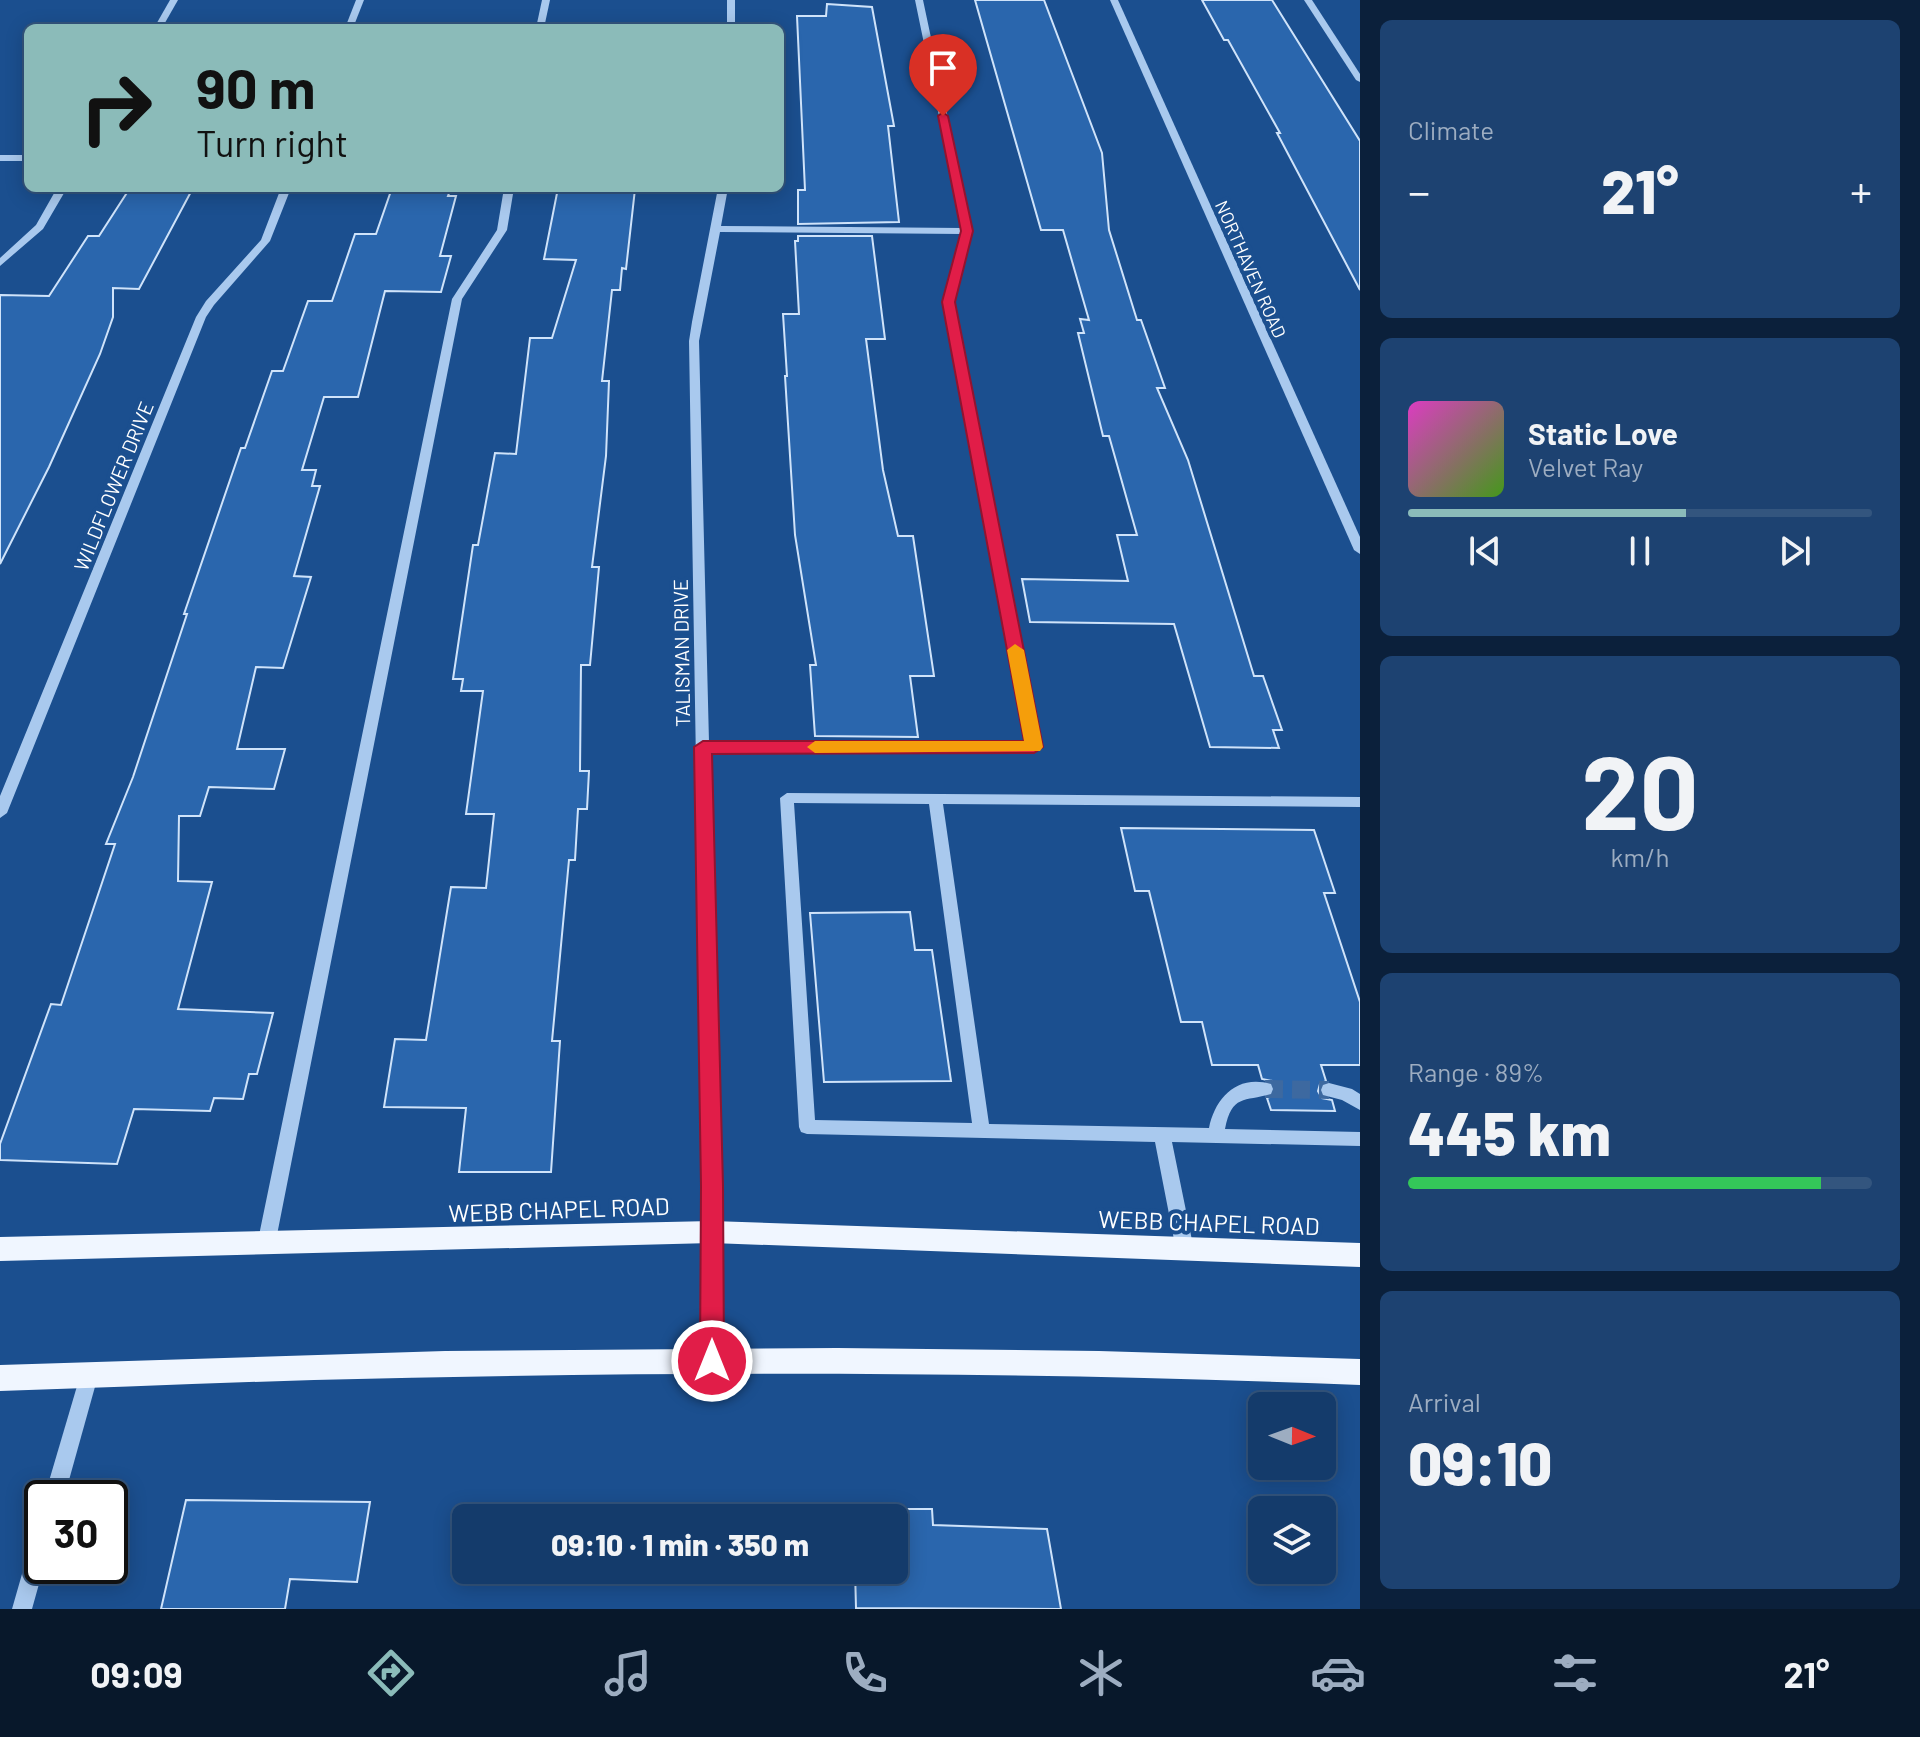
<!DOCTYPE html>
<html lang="en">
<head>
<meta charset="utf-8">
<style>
	:root { --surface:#143b6b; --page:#1d4271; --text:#f1f3f6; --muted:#9dadc1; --line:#33557e; --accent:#8bbbb9 }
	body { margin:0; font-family:Barlow,sans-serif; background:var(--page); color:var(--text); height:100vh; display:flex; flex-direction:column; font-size:30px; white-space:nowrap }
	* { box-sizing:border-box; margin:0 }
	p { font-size:26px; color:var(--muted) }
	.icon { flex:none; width:44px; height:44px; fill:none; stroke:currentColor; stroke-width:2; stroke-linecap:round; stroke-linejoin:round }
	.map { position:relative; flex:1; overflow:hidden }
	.details { display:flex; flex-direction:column; gap:20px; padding:20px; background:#0b203b; width:560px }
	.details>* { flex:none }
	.guide { position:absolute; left:24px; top:24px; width:760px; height:168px; border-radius:12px; box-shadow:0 4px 20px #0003,0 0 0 2px var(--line); background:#8bbbb9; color:#111; overflow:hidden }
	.needle { width:52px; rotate:91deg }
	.fabs { position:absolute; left:1248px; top:1392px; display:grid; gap:16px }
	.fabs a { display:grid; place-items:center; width:88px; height:88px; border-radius:12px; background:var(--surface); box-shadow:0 4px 20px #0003,0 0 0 2px var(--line); font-size:40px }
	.speed { position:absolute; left:24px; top:1480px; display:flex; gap:16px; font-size:40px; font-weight:700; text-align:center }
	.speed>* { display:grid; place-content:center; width:104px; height:104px; border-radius:50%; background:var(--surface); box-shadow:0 4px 20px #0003,0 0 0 2px var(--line); line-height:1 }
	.speed .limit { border:4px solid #111; border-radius:12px; background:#fff; color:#111 }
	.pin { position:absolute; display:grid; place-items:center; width:68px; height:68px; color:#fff; margin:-82px -34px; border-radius:50% 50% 50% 0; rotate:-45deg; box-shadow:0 0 8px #0007 }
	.pin .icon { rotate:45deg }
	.me { position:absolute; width:88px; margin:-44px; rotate:0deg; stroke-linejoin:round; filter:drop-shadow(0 0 6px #0008) }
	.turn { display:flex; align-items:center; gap:28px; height:168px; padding:0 40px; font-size:36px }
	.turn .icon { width:104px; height:104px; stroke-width:2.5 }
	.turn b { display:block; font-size:56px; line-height:68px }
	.big { font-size:60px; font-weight:800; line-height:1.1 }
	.details .card { flex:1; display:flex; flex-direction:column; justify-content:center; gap:12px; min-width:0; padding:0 28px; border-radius:12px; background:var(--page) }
	.details .dial { align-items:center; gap:0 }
	.dial b { font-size:104px; line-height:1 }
	.song { display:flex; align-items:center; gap:24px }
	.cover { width:96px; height:96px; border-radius:12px; background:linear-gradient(135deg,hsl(310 70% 55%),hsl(100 70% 35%)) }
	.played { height:8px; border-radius:4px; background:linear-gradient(90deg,var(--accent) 60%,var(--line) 60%) }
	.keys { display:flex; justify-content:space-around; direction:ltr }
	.heat { display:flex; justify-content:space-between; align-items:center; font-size:44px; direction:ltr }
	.charge { height:12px; border-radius:6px; background:linear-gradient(90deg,#34c759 89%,var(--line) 0) }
	.trip { position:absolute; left:452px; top:1504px; width:456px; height:80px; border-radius:12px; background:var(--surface); box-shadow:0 4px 20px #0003,0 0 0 2px var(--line); font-weight:800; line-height:80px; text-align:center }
	.tab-bar { display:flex; height:128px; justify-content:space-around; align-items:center; background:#08182b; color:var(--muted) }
	.tab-bar .icon { width:56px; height:56px }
	.tab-bar .selected { color:var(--accent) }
	.tab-bar b { font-size:36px; color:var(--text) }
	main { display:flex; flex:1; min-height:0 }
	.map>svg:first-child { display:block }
	.building { fill:#2a66ad; stroke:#cfe3fa; stroke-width:2 }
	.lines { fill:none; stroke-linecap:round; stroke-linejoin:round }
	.minor-tunnel { stroke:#3d69a0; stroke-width:18; stroke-dasharray:18 9; stroke-linecap:butt }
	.minor { fill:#a9c9ee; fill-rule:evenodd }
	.major { fill:#f0f6ff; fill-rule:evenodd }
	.route { fill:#e11d48; stroke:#92132f; stroke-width:2 }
	.slow { fill:#f59e0b }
	.labels { text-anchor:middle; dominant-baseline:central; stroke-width:8; stroke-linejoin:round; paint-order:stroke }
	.far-street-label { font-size:18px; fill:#fff; stroke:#1b4f8f }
	.street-label { font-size:20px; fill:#fff; stroke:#1b4f8f }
	.near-street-label { font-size:24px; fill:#fff; stroke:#1b4f8f }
</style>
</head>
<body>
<main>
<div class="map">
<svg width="1360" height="1609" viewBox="0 0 1360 1609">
	<rect width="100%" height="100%" fill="#1b4f8f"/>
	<g class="building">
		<polygon points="975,0 1044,0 1102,153 1109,230 1137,320 1141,320 1165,388 1157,388 1188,460 1254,676 1263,676 1282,730 1273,730 1279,748 1210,747 1174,624 1030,622 1022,579 1128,581 1117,535 1137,535 1109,436 1103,436 1078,333 1084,333 1080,319 1089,320 1063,230 1041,230"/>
		<polygon points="1202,0 1272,0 1360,141 1360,290 1277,133 1280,133 1228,40 1224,40"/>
		<polygon points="827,4 872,7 894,126 888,126 899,222 798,224 798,190 805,190 797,16 826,16"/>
		<polygon points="130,188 193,188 139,289 113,288 113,317 100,354 49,467 0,564 0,295 49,296 88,236 99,236"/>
		<polygon points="392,188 451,188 448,196 456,196 440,256 451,256 441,292 385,291 358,397 324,397 302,470 316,470 312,486 320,486 294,576 311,577 283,668 256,667 237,749 285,749 274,789 209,787 200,816 179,816 178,881 212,882 178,1009 273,1013 257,1074 249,1074 243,1099 214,1098 210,1111 134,1109 117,1164 0,1160 0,1144 51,1004 61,1005 115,844 106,844 133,777 187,614 184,614 241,448 245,448 272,371 283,371 308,301 332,301 355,234 376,234"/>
		<polygon points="558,188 635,189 626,269 622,268 620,290 612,290 602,381 609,381 606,456 592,567 599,567 590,665 581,665 580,771 589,771 587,809 578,809 575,860 569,860 552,1041 560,1041 551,1172 459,1172 466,1108 384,1107 395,1039 426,1040 451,887 486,888 494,814 466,814 483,691 461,691 463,679 453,679 473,545 478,545 495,453 516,454 530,338 552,338 576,260 544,259"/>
		<polygon points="798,236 872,236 885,339 866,339 883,470 898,536 913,536 934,676 910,676 918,737 815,736 810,665 816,665 795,535 785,376 787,376 783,314 799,314 795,241 798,241"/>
		<polygon points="1121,828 1314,830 1335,893 1324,893 1360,1002 1360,1065 1321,1065 1326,1081 1320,1084 1318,1091 1322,1098 1332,1100 1335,1111 1271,1110 1267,1098 1274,1095 1276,1088 1272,1081 1262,1079 1258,1065 1212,1065 1202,1022 1181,1022 1149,891 1135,891"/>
		<polygon points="910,912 915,950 932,950 951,1081 824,1082 810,913"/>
		<polygon points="186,1500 370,1502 357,1582 290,1579 285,1609 161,1609"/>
		<polygon points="853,1509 932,1509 933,1525 1047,1529 1061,1609 856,1608 855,1570 894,1570 894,1518 854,1518"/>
	</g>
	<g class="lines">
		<polyline class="minor-tunnel" points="1265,1089 1329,1090"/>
		<g class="minor">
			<polygon points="170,0 178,0 162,28 154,28"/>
			<polygon points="356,0 364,0 353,28 345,28"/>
			<polygon points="542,0 550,0 544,28 536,28"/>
			<rect x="727" y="0" width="8" height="28"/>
			<path d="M915,0H923L972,231L954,302L1041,747L1034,752H710L721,1186V1361L719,1367L712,1370L705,1367L703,1361V1186L689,341L692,322L718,188H728L721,226L962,228ZM720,232L962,234L944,302L1026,742H709L699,341Z"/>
			<polygon points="1110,0 1118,0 1360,537 1360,554 1354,550"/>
			<polygon points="1304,0 1312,0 1360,74 1360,82 1356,80"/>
			<rect x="0" y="155" width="28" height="6"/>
			<polygon points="57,188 67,188 43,229 0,266 0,258 36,225"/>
			<polygon points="281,188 291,188 270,241 214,305 206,317 7,813 0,818 0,796 196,317 206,301 261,240"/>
			<polygon points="504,188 514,188 507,230 462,299 275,1245 272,1251 266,1253 260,1251 257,1245 452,299 497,230"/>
			<path d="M787,793L1360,797V807L943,804L989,1124L1209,1128C1215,1098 1237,1074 1271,1084L1273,1089L1271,1094C1244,1102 1232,1094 1225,1129L1360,1132V1146L1172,1142L1194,1250L1191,1256L1185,1258L1179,1256L1176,1250L1155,1142L807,1134L801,1132L799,1127L780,798ZM794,803L929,804L972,1123L815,1120Z"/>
			<polygon points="1329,1083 1352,1089 1360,1094 1360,1110 1342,1100 1323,1095 1321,1090 1323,1085"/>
			<polygon points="89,1367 96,1370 98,1376 64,1498 44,1498 80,1376 82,1370"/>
			<polygon points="42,1529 42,1566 44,1566 32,1609 12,1609 32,1539 35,1532"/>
		</g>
		<g class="major">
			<polygon points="712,1221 1360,1243 1360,1267 712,1243 0,1261 0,1237"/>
			<path d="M837,1348L1099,1351L1360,1359V1385C1012,1371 663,1371 314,1380C209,1383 105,1388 0,1391V1365L445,1351Z"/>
		</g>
	</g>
	<polygon class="route" points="943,112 948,116 973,231 955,302 1043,747 1034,753 712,754 723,1186 724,1361 721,1369 712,1372 703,1369 700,1361 701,1186 694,747 703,741 1024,741 942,302 961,231 938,116"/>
	<polygon class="slow" points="1015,644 1024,650 1043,747 1040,751 815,753 807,747 815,741 1024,741 1007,650"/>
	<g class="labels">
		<g class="far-street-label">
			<text transform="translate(1251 269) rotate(66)">NORTHAVEN ROAD</text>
		</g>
		<g class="street-label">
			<text transform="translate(113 486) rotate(-68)">WILDFLOWER DRIVE</text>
			<text transform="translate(681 653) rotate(-91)">TALISMAN DRIVE</text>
		</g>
		<g class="near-street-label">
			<text transform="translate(559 1209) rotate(-2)">WEBB CHAPEL ROAD</text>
			<text transform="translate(1209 1222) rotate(2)">WEBB CHAPEL ROAD</text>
		</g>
	</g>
</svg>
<div class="fabs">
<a><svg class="needle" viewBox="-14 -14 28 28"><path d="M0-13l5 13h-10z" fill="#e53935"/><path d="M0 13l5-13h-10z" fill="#9dadc1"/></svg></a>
<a><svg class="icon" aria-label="layers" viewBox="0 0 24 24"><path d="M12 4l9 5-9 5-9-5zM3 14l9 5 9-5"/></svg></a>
</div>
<div class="speed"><div class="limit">30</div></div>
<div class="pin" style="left:943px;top:116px;background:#d93025"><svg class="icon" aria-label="arrive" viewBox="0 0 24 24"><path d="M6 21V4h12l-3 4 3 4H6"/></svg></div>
<svg class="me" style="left:712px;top:1361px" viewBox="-20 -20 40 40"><circle r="17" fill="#e11d48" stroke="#fff" stroke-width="3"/><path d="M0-11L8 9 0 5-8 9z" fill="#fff"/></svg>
<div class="trip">09:10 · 1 min · 350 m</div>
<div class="guide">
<div class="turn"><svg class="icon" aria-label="right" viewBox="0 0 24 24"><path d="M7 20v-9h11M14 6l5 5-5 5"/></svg><div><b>90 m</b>Turn right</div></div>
</div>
</div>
<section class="details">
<div class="card"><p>Climate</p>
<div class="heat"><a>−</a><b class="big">21°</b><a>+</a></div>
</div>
<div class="card">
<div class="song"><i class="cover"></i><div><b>Static Love</b><p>Velvet Ray</p></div></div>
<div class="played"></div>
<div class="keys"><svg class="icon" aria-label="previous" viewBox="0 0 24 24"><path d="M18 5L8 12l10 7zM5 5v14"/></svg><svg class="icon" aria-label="pause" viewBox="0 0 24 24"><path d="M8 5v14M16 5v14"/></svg><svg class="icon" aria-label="next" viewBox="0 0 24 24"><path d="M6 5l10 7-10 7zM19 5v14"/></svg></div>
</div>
<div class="card dial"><b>20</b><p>km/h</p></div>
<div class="card"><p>Range · 89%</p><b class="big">445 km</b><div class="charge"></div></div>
<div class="card"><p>Arrival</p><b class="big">09:10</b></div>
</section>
</main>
<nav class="tab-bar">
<b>09:09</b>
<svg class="icon selected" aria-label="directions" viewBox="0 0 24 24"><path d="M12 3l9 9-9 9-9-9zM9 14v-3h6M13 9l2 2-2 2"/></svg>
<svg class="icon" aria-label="music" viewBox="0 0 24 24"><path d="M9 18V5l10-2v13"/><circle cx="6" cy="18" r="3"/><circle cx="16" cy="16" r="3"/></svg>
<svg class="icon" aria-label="phone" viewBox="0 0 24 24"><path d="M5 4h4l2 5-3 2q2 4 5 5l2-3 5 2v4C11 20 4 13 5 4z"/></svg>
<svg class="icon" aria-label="climate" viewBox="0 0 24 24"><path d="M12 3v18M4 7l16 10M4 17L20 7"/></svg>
<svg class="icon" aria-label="car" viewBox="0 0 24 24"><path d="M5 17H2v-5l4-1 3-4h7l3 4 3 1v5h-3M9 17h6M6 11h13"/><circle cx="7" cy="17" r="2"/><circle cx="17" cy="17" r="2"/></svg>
<svg class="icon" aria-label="filters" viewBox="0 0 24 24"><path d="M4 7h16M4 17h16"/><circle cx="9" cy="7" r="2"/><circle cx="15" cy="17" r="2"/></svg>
<b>21°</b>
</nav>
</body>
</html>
